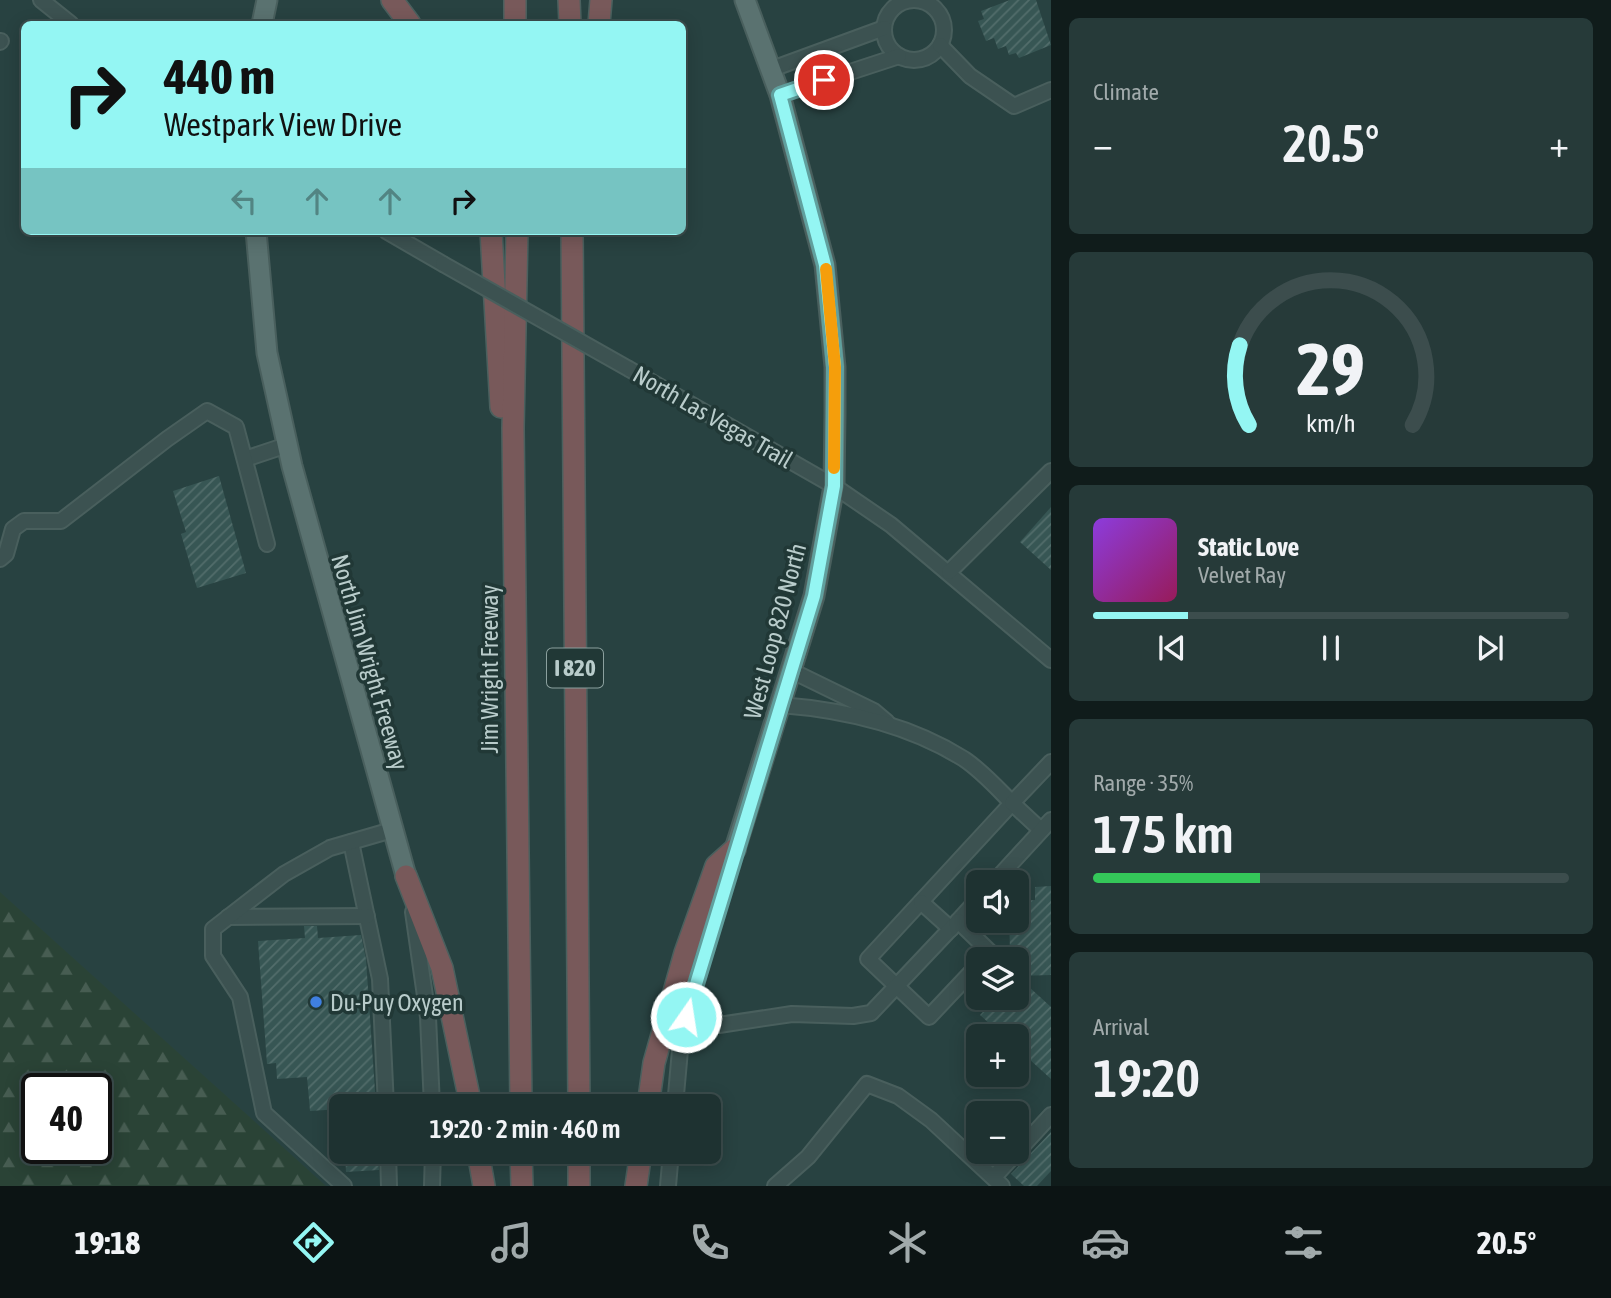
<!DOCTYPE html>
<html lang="en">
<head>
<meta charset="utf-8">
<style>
	:root { --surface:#1e3231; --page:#263a39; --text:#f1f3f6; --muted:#a1aaab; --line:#3c4d4d; --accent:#94f6f3 }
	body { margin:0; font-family:"Asap Condensed",sans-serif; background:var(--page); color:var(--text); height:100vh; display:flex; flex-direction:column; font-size:26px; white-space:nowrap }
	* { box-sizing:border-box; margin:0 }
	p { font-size:23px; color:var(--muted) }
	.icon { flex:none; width:38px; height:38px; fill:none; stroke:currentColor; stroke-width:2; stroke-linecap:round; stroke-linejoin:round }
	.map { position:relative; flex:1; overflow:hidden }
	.panel { display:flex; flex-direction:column; gap:18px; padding:18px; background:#101c1b; width:560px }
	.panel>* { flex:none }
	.hud { position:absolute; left:21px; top:21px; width:665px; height:214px; border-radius:10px; box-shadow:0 4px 18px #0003,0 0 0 2px var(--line); background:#94f6f3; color:#111; overflow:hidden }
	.buttons { position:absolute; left:966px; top:870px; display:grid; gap:14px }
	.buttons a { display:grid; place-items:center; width:63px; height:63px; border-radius:10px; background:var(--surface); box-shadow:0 4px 18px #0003,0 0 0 2px var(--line); font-size:35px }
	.speed { position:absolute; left:21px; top:1073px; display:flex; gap:14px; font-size:35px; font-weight:700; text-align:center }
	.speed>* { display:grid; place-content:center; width:91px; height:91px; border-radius:50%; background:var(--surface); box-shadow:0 4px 18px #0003,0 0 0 2px var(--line); line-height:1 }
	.speed .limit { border:4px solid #111; border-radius:10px; background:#fff; color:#111 }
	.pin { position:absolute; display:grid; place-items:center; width:60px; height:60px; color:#fff; margin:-30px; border:4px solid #fff; border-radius:50%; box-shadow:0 2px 7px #0007 }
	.me { position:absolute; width:77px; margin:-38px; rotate:13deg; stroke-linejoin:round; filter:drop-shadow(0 0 5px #0008) }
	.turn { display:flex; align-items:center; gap:24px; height:147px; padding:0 28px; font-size:32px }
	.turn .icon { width:91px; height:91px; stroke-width:2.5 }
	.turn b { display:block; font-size:49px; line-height:60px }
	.lanes { display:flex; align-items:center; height:66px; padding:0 28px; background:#0003; justify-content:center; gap:35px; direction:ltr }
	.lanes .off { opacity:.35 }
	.big { font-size:52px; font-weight:600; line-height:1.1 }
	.panel .tile { flex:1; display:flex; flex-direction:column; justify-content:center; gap:10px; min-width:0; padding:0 24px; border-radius:10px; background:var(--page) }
	.panel .dial { align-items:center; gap:0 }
	.dial svg { height:182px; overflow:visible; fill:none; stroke:var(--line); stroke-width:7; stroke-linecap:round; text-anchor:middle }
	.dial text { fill:var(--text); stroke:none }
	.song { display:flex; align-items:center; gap:21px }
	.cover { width:84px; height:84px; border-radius:10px; background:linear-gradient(135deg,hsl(270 70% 55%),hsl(330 70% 35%)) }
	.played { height:7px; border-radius:4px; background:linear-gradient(90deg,var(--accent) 20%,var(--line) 20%) }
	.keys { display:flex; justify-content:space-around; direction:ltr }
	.heat { display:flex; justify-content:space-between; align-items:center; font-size:38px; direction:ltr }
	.charge { height:10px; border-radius:5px; background:linear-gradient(90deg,#34c759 35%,var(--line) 0) }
	.trip { position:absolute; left:329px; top:1094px; width:392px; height:70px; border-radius:10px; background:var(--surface); box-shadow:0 4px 18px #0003,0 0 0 2px var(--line); font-weight:600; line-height:70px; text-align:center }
	.menu { display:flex; height:112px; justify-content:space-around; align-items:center; background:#0c1414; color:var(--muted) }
	.menu .icon { width:49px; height:49px }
	.menu .active { color:var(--accent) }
	.menu b { font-size:32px; color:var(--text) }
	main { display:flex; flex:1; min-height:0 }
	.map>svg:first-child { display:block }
	.forest { fill:url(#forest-firs); fill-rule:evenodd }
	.building { fill:url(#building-hatch) }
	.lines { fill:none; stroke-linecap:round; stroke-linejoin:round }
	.minor-casing { stroke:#495f5d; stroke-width:18 }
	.major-casing { stroke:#495f5d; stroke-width:23 }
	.highway-casing { stroke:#4a605e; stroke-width:24 }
	.minor { stroke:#3c5251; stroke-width:14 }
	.major { stroke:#5a7270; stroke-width:19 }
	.highway { stroke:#78595a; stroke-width:21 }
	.minor-bridge-casing { stroke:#495f5d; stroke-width:18; stroke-linecap:butt }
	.minor-bridge { stroke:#3c5251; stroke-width:14 }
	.route-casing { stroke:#60a09e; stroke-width:18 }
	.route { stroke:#94f6f3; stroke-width:12 }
	.slow { stroke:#f59e0b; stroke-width:12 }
	.shop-dot { fill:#3f7fe0; stroke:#213836; stroke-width:2.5 }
	.labels { text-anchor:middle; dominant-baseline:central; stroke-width:7; stroke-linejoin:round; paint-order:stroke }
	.shield { fill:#213836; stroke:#8ba09e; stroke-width:2 }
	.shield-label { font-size:23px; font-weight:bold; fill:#b9cccb }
	.street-label { font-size:24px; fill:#b9cccb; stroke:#213836 }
	.poi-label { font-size:24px; fill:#b9cccb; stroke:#213836; text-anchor:start }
</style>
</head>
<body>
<main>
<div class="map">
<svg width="1051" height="1186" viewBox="0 0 1051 1186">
	<defs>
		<pattern id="forest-firs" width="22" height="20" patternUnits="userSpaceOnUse" patternTransform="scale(1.75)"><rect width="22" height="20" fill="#2a4336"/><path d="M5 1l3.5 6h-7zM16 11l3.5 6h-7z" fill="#475d52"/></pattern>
		<pattern id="building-hatch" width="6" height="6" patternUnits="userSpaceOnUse" patternTransform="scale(1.75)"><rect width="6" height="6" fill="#375654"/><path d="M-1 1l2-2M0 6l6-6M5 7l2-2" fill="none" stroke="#526d6b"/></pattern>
	</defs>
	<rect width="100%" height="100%" fill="#284241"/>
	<path class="forest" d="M0,892L326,1186H0ZM37,1088H96V1148H37Z"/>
	<g class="building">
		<polygon points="1010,0 1036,0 1051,45 1019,58 1016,53 1009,55 1006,46 998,49 994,38 986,41 978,21 984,19 981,11"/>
		<polygon points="219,476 246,573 197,588 181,534 186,532 173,491"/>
		<polygon points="1051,507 1051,570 1020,542"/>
		<polygon points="1051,886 1051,975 1017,976 1017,950 1010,950 1009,920 1017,920 1017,914 1022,914 1022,901 1035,900 1035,887"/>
		<polygon points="304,926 317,926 318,938 361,935 366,959 376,1106 341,1106 341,1109 310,1111 307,1077 277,1079 276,1063 267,1064 258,941 305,938"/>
		<polygon points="1017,976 1051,1007 1051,1079 1017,1048 1017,1036 1003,1036 980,1015 996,998 1017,998"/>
		<polygon points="1051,1132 1051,1171 1037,1186 1024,1186 1011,1174"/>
		<polygon points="345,1152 378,1152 379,1170 346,1172"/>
	</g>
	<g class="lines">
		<g class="minor-casing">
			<g id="minor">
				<polyline points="41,0 71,24"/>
				<circle cx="914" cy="30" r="30"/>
				<polyline points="0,42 1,41"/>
				<polyline points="940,45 970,76 1014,106 1051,90"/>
				<polyline points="772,69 884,28"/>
				<polyline points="780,95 899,56"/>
				<polyline points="386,231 443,264"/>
				<polyline points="629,369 834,486 891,525 1051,660"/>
				<polyline points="245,459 287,445"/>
				<polyline points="0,559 6,554 13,529 24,521 61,521 167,439 207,411 236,427 267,544"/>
				<polyline points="949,572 1051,471"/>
				<polyline points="792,671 874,711 887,722"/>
				<path d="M781,705C845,710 910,725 964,759C982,771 997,788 1012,803L868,959L929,1017L978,965"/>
				<polyline points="1041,830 1012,803 1051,762"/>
				<polyline points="351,842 380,979 386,1106"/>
				<polyline points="994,882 1051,820"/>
				<polyline points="978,899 958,921 990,952 984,959"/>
				<polyline points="921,902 951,929"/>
				<polyline points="413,912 428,1017 432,1106"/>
				<polyline points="228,917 367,916"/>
				<polyline points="686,1017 719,1025 792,1014 853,1016 871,1013 958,921"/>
				<polyline points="675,1106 681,1039 694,984 734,853"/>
				<polyline points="388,1152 389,1186"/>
				<polyline points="994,1177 1051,1115"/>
				<polyline points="344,1186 264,1113 240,997 213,956 213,929 284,874 330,848 392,830"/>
				<polyline points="432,1186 433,1152"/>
				<polyline points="668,1186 671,1152"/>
				<polyline points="775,1186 808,1157 867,1084 898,1096 931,1120 1002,1186"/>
			</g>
		</g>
		<g class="major-casing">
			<g id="major">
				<polyline points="262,24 267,0"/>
				<polyline points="256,231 267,353 292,466 406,876"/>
				<polyline points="735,849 814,596 834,486 835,413 835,367 825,265 780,95 745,0"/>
			</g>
		</g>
		<g class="highway-casing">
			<g id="highway">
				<polyline points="392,0 410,24"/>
				<polyline points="515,0 515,24"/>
				<polyline points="569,0 570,24"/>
				<polyline points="599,24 601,0"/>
				<polyline points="491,231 501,407"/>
				<polyline points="517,231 513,428 521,1106"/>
				<polyline points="572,231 579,1106"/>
				<polyline points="406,876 442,968 471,1106"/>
				<polyline points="648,1106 654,1063 685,953 716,866 735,849"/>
				<polyline points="478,1152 484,1186"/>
				<polyline points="521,1152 522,1186"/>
				<polyline points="579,1152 579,1186"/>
				<polyline points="636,1186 641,1152"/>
			</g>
		</g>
		<use href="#minor" class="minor"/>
		<use href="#major" class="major"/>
		<use href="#highway" class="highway"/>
		<g class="minor-bridge-casing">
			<polyline id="minor-bridge" points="443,264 629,369"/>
		</g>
		<use href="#minor-bridge" class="minor-bridge"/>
	</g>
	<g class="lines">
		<g class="route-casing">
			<polyline id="route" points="686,1017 814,596 834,486 835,367 825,265 780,95 824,80"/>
		</g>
		<use href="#route" class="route"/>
		<polyline class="slow" points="826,269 835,367 834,468"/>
	</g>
	<circle class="shop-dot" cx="316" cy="1002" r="7"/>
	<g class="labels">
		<rect class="shield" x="547" y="648.5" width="56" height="39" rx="5"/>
		<g class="shield-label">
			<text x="575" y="668">I 820</text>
		</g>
		<g class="street-label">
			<text transform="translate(713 417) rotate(30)">North Las Vegas Trail</text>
			<text transform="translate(775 631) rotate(-75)">West Loop 820 North</text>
			<text transform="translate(370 662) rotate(74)">North Jim Wright Freeway</text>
			<text transform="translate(489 669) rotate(-90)">Jim Wright Freeway</text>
		</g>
		<g class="poi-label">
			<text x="330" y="1002">Du-Puy Oxygen</text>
		</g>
	</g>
</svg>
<div class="buttons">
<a><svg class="icon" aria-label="sound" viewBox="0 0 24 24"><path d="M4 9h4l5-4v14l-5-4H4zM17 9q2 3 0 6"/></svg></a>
<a><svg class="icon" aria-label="layers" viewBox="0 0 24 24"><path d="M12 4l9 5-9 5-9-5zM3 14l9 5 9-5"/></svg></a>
<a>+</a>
<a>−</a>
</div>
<div class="speed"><div class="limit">40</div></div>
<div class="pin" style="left:824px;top:80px;background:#d93025"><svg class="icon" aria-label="arrive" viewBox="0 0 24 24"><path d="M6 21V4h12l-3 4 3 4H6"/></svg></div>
<svg class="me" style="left:686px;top:1017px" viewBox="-20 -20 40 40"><circle r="17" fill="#94f6f3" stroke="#fff" stroke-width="3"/><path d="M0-11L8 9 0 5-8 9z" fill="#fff"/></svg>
<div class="trip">19:20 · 2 min · 460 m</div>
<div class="hud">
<div class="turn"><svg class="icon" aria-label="right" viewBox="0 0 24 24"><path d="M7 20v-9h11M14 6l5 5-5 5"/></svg><div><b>440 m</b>Westpark View Drive</div></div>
<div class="lanes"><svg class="icon off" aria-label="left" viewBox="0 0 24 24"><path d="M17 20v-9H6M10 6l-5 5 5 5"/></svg><svg class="icon off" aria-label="ahead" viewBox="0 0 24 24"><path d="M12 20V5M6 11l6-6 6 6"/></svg><svg class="icon off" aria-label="ahead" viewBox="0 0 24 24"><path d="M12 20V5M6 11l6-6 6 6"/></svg><svg class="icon" aria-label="right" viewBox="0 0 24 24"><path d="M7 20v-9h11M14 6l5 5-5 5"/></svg></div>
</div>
</div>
<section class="panel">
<div class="tile"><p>Climate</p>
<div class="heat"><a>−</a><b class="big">20.5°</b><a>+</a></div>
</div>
<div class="tile dial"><svg viewBox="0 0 100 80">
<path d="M14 69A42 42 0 1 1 86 69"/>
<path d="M14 69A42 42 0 0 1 10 34" stroke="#94f6f3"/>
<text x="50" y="56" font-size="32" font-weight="700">29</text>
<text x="50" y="72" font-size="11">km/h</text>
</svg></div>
<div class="tile">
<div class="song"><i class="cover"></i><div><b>Static Love</b><p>Velvet Ray</p></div></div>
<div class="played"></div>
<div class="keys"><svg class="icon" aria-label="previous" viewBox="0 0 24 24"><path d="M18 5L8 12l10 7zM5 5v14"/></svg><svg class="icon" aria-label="pause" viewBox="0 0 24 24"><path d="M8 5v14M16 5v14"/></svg><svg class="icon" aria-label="next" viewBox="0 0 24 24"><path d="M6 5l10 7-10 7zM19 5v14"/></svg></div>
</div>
<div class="tile"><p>Range · 35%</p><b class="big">175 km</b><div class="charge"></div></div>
<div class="tile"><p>Arrival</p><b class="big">19:20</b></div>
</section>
</main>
<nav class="menu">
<b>19:18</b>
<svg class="icon active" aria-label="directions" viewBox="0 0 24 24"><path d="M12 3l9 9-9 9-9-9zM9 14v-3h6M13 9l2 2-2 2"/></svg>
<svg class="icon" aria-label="music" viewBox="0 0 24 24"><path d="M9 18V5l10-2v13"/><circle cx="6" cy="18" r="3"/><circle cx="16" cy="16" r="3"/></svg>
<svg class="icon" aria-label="phone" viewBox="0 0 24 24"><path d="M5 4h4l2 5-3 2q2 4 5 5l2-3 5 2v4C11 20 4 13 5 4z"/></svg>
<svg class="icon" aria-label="climate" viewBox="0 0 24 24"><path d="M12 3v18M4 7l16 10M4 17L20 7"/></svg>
<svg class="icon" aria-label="car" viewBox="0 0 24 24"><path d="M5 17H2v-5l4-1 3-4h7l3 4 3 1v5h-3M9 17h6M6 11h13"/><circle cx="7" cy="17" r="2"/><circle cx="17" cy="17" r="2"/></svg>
<svg class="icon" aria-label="filters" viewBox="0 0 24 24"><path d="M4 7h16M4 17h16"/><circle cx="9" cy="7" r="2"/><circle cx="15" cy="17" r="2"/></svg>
<b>20.5°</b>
</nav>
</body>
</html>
